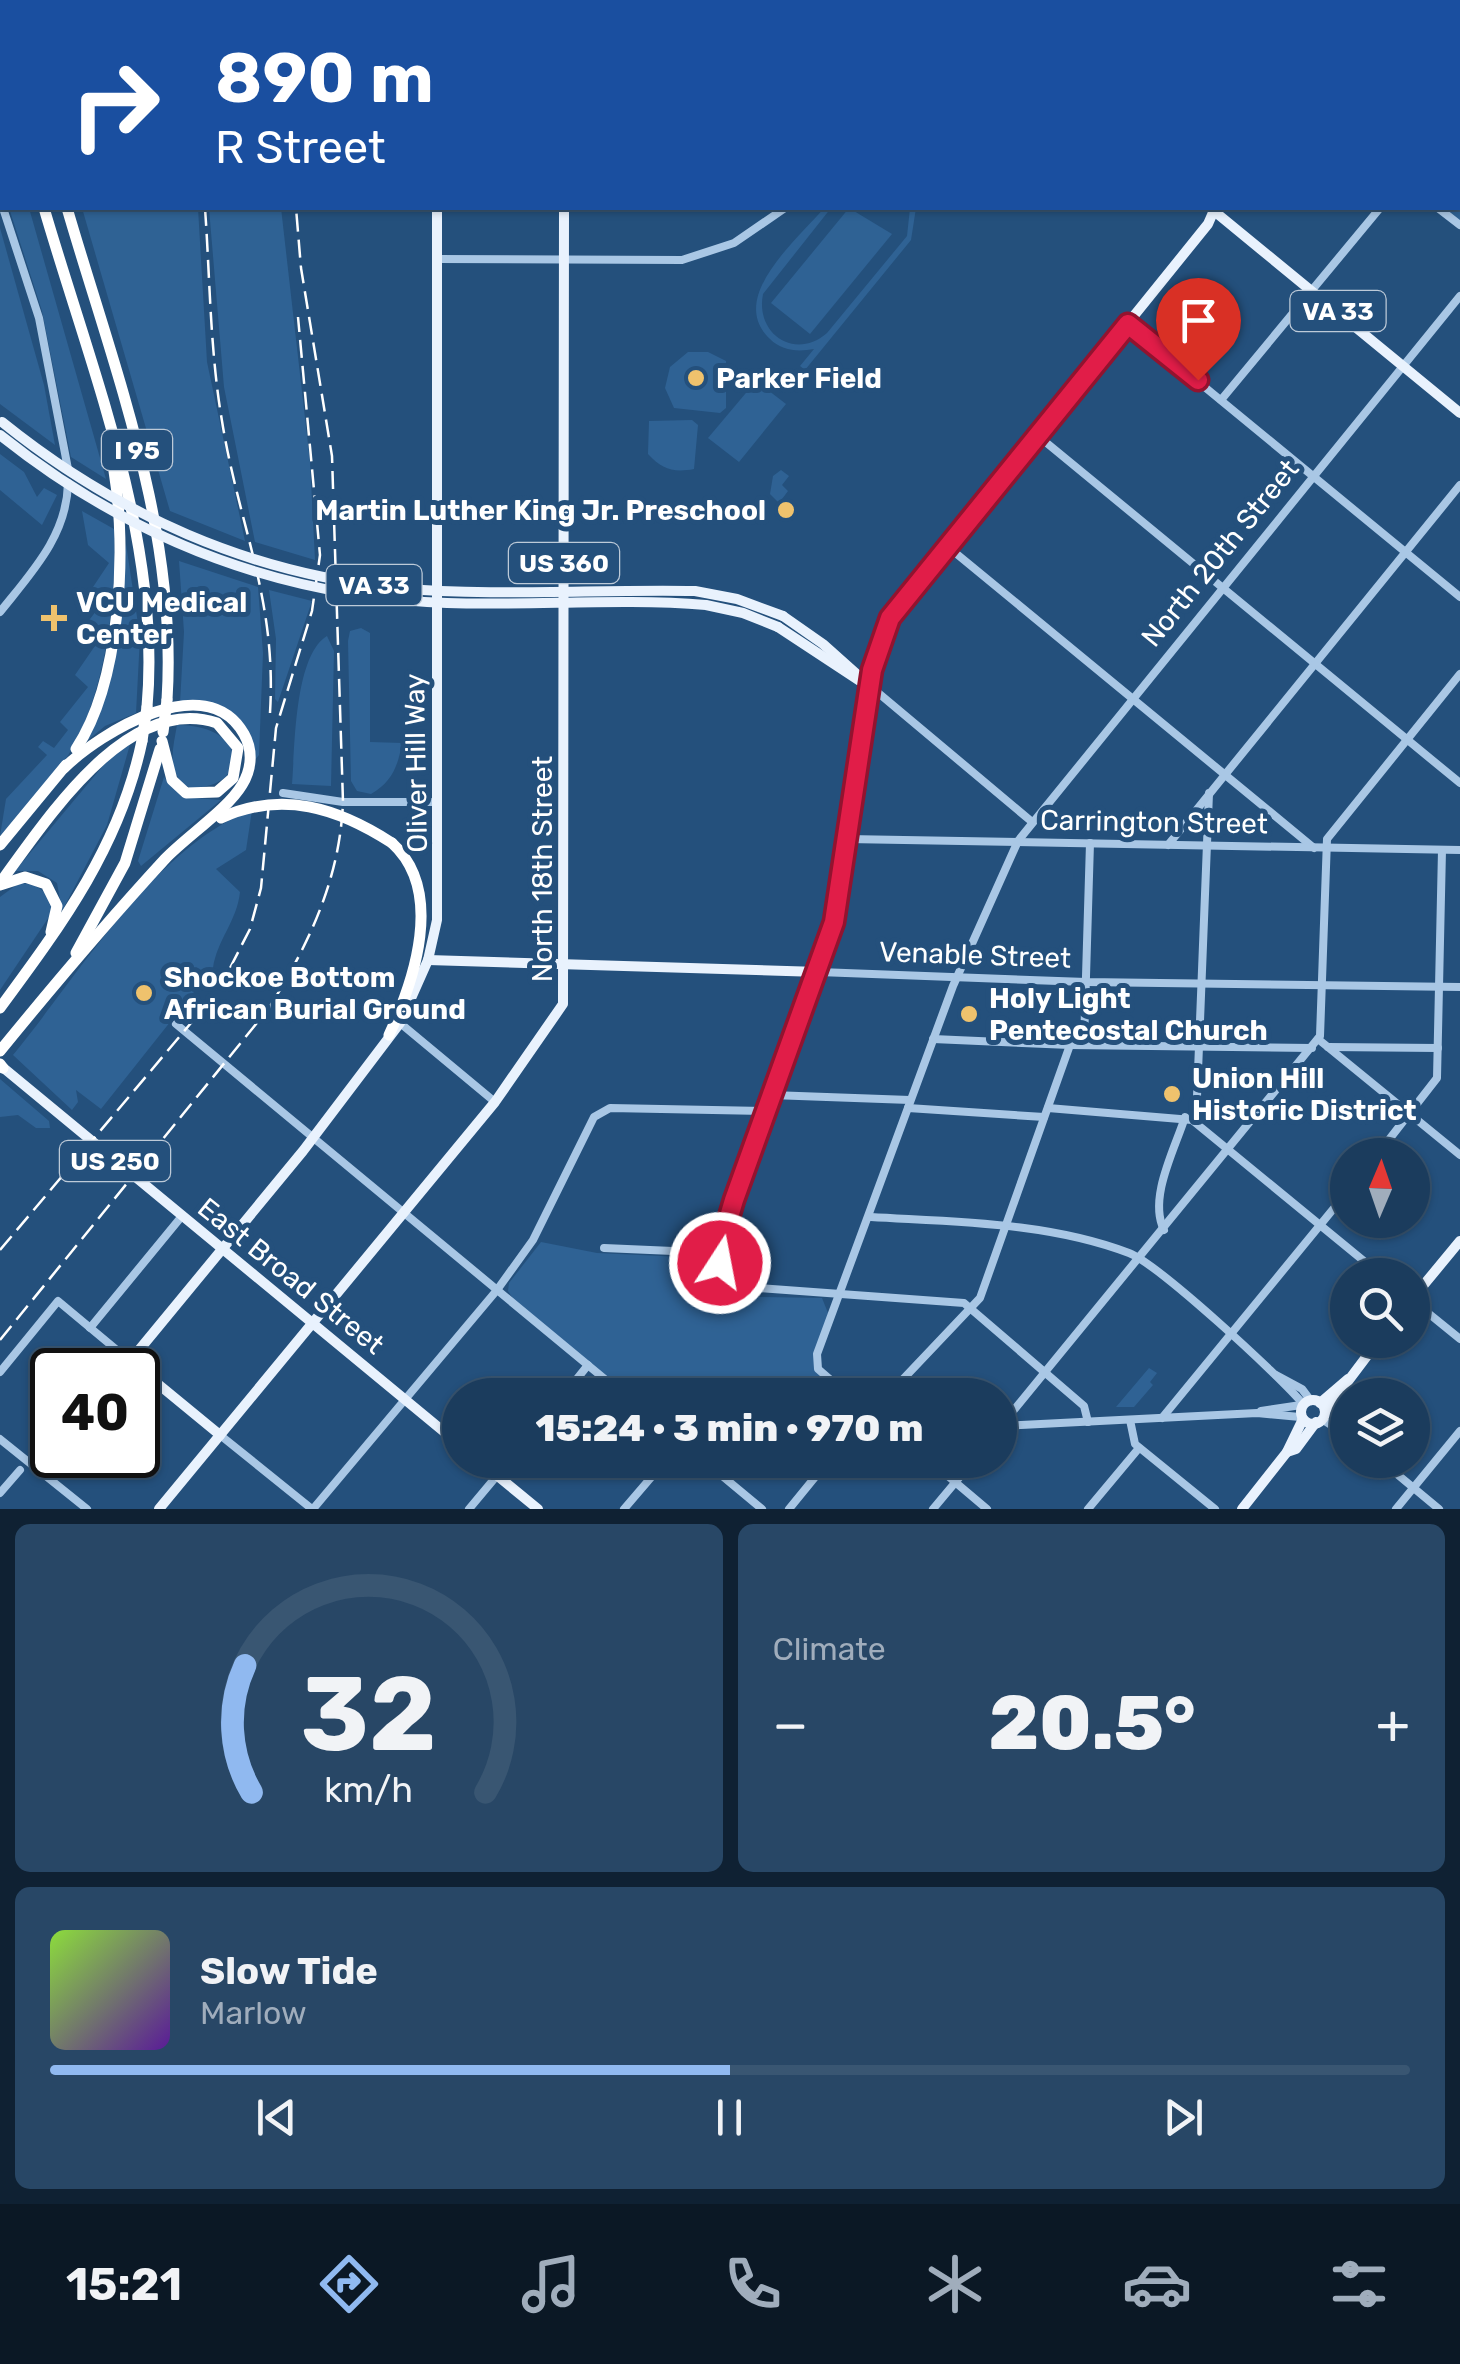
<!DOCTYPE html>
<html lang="en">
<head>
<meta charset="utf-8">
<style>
	:root { --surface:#1b3c5d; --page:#284766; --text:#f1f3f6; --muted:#a0adbc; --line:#395672; --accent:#90b9f0 }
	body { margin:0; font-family:Rubik,sans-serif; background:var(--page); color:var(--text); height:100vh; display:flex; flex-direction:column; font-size:38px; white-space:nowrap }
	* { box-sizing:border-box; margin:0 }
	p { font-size:32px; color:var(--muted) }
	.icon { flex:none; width:55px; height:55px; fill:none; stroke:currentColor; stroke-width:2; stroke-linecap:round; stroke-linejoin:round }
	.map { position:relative; height:1509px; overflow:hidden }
	.drawer { display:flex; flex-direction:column; gap:15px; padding:15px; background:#0f2133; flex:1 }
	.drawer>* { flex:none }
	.hud { position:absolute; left:0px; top:0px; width:1460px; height:210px; box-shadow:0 2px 8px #0004,0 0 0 2px var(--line); background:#1a4fa0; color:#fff; overflow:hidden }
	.needle { width:65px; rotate:2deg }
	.buttons { position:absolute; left:1330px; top:1138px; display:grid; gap:20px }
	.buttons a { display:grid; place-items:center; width:100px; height:100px; border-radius:50%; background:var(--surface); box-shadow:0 2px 8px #0004,0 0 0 2px var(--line); font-size:50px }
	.speed { position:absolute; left:30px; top:1348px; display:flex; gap:20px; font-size:50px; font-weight:700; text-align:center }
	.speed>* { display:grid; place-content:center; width:130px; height:130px; border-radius:50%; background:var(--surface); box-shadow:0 2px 8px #0004,0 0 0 2px var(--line); line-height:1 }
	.speed .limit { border:5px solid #111; border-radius:15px; background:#fff; color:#111 }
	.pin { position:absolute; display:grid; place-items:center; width:85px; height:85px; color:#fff; margin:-102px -42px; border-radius:50% 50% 50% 0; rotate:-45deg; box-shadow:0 0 10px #0007 }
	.pin .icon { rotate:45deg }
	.me { position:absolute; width:110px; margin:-55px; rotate:11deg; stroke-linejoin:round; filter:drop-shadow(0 0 8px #0008) }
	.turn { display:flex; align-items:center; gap:35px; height:210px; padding:0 50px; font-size:45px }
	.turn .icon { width:130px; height:130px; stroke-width:2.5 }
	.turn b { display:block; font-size:70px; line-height:85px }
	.big { font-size:75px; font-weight:800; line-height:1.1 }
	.drawer .tile { flex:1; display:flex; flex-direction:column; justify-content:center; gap:15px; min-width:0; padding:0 35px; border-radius:15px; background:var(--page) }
	.drawer .dial { align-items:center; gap:0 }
	.dial svg { height:260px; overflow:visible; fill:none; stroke:var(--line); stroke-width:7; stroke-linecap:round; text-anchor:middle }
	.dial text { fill:var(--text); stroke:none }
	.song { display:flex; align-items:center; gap:30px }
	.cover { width:120px; height:120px; border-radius:15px; background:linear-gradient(135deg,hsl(90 70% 55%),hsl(270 70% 35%)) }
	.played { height:10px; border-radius:5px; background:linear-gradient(90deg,var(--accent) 50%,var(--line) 50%) }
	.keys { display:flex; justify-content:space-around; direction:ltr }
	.heat { display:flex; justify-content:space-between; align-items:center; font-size:55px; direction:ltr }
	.drawer .tiles { flex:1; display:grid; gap:15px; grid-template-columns:1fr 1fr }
	.tile:last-child { grid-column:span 2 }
	.trip { position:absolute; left:442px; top:1378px; width:575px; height:100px; border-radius:50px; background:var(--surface); box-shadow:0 2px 8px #0004,0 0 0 2px var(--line); font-weight:800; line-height:100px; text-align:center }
	.menu { display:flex; height:160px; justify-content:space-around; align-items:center; background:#0b1825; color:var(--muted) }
	.menu .icon { width:70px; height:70px }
	.menu .active { color:var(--accent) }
	.menu b { font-size:45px; color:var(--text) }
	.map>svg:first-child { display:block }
	.green { fill:#2f6294 }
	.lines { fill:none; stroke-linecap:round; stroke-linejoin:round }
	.minor { stroke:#a9c7e5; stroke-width:8 }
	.major { stroke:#e9f2fd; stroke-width:10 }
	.highway { stroke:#fff; stroke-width:11 }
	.rail { stroke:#fff; stroke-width:2.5; stroke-dasharray:18 8; stroke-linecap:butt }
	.major-bridge { stroke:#e9f2fd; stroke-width:10 }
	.highway-bridge { stroke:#fff; stroke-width:11 }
	.route-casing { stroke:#92132f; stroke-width:25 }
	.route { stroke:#e11d48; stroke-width:18 }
	.poi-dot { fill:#efc26d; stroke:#24507c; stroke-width:4 }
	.labels { text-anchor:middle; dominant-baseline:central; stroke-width:10; stroke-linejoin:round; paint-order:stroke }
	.shield { fill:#24507c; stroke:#bdcad8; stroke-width:2.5 }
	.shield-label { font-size:25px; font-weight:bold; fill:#fff }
	.poi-label { font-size:28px; font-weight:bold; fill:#fff; stroke:#24507c; text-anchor:start }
	.street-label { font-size:28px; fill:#fff; stroke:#24507c }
</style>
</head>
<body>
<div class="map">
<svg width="1460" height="1509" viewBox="0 0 1460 1509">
	<rect width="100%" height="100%" fill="#24507c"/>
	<g class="green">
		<rect x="28" y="0" width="158" height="2"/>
		<polygon points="1458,57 1460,59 1460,226 1437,208 1458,208"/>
		<polygon points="9,208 29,208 106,479 71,457 42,311"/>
		<polygon points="82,208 198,208 207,362 245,541 170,511"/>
		<polygon points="209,208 281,208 310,462 315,560 255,542 224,387"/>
		<path d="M824,208H831L763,294C755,334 795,361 827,333L907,236L910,208H916L911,240L805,370L800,366L814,349C798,352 782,351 770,339C726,298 798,239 824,208Z"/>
		<polygon points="849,208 892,234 810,334 771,303"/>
		<polygon points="0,228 44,385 55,445 0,404"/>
		<polygon points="688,352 708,352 726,361 726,408 720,413 674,408 665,388 670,367"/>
		<polygon points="756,381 786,404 739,462 708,438"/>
		<path d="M692,420L698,425L694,469C673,473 662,469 648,454L649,421Z"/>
		<polygon points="0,454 24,472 37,497 44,488 57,495 42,525 0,490"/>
		<polygon points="781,470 789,476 782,485 788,491 779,503 770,494 773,476"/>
		<path d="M82,511L114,529C117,597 106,688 73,747C56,779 24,808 0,836L6,799L47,755L38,747L43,741L54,748L68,730L60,722L88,687L75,675L99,640L84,627L102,603L89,593L109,563L88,545Z"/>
		<polygon points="126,544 140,637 136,713 105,726 87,741 109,685"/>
		<path d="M179,561L258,587L263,653L259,755L254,761C257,714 218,704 180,703L184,632Z"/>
		<polygon points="269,590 312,601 278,702 275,699 276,639"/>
		<path d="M361,628L370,633V742L402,743C398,766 392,782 371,794L357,791L351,781L348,641L350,631Z"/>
		<path d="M327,636L334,651L331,786L292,784C295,749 294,656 327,636Z"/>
		<path d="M177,725C250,725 251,788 190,788C165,774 173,749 177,725Z"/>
		<polygon points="131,741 107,825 62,911 57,883 38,871 15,871 107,761"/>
		<polygon points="164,777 182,797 221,800 141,866 138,861"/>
		<path d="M252,810L246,850L216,869L240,892C237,921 217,940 213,968L101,1109L76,1090L78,1102L72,1110L13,1055C80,974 153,848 252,810Z"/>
		<path d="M19,883C38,884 50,892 53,911L0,990V897Z"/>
		<polygon points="0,1079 49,1121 50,1128 36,1128 18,1115 0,1117"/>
		<polygon points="541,1242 597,1253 682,1257 692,1266 695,1289 705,1296 822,1298 828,1313 815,1369 838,1395 624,1395 520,1309 508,1291 509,1283"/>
		<polygon points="1149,1368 1157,1373 1150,1382 1153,1385 1134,1407 1116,1407"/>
	</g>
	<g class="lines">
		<g class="minor">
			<polyline points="874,0 876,2"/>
			<polyline points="1135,0 1140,2"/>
			<polyline points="772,2 774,0"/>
			<polyline points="928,2 930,0"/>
			<polyline points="1059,2 1060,0"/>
			<polyline points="1209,2 1210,0"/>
			<polyline points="1407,2 1408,0"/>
			<polyline points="1458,56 1460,58"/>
			<polyline points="3,208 39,318 68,469"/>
			<polyline points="1438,208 1460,225"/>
			<polyline points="437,259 682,260 734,243 785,208"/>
			<polyline points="1128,324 1460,597"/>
			<polyline points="1221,400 1380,208"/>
			<polyline points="1037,435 1460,783"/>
			<polyline points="947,546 1314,848"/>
			<path d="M0,612C31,573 67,536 68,483"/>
			<polyline points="870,686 1031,821"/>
			<polyline points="283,793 343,802 438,802"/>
			<polyline points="847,839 1460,850"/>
			<polyline points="1168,845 1460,485"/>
			<polyline points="400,1023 495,1102"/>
			<polyline points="176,1024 624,1395"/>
			<polyline points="933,1039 1070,1045 1312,1048"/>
			<polyline points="1318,1039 1460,1155"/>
			<polyline points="1084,1043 1090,843"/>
			<polyline points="1328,1047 1438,1048"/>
			<polyline points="771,1095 910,1100"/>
			<polyline points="908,1108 1044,1117"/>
			<polyline points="1048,1108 1192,1120 1381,1275"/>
			<polyline points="1196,1122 1209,793"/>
			<polyline points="1377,1155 1437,1078 1442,850"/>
			<path d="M871,1217C955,1222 1048,1222 1129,1253C1158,1264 1280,1376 1303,1404"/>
			<path d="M1164,1230C1148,1198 1175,1149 1185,1117"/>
			<polyline points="604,1248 719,1253"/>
			<polyline points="1412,1300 1460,1339"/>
			<polyline points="90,1328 182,1216"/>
			<polyline points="0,1372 58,1301 130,1361 122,1370"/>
			<polyline points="1276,1375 1302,1389 1311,1401"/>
			<polyline points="564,1395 588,1365"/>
			<polyline points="848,1395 818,1369 817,1354 953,986 1018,841 1460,296"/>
			<polyline points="888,1395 980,1298 1070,1045"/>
			<polyline points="1261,1411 1301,1405"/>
			<polyline points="1328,1411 1348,1427"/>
			<polyline points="1162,1418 1348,1191"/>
			<polyline points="1130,1420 1135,1444 1215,1509"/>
			<polyline points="1323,1420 1348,1436"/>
			<polyline points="1088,1422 1084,1406 964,1303 744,1287 724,1274 721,1242 819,972 1086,982 1460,987"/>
			<polyline points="1000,1426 1257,1413 1300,1417"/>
			<polyline points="1000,1427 1320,1036 1327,839 1460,674"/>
			<polyline points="220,1435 312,1509"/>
			<polyline points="0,1439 87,1509"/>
			<polyline points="703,1460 762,1509"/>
			<polyline points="929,1460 987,1509"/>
			<polyline points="1380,1460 1439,1509"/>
			<polyline points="39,1471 52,1455"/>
			<polyline points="0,1493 20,1470"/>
			<polyline points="313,1509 497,1290 533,1240 594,1117 610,1108 766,1111"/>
			<polyline points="469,1509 510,1460"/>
			<polyline points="624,1509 666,1460"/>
			<polyline points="789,1509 829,1460"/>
			<polyline points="933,1509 974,1460"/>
			<polyline points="1088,1509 1139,1448"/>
			<polyline points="1396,1509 1460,1431"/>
		</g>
		<g class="major">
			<polyline points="479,0 482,2"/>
			<polyline points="440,2 440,0"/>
			<polyline points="1279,2 1280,0"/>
			<polyline points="1214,211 1460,413"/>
			<polyline points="783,616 823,644 870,686"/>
			<polyline points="778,627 860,681"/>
			<polyline points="428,960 819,972 834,922 872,671 890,618 1208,224 1215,208"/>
			<polyline points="0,1065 460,1445"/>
			<polyline points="1412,1299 1460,1241"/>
			<circle cx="1313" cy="1412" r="12"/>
			<polyline points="1320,1403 1348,1379"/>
			<polyline points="1327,1409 1379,1340"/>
			<polyline points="220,1435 130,1361 303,1151 400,1023 428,960 437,920 437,208"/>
			<polyline points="1287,1452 1296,1449 1316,1422"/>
			<polyline points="478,1460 538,1509"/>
			<polyline points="159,1509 495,1102 563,1004 564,208"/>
			<polyline points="1242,1509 1287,1452 1303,1419"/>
		</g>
		<g class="highway">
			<polyline points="2,0 3,2"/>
			<polyline points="21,0 22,2"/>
			<polyline points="0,52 2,61"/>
			<polyline points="0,88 2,93"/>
			<path d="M44,208C90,366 162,541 147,707"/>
			<path d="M67,208C114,369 178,530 167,700"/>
			<path d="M76,749C121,681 127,550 114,471"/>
			<polyline points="0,845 66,765"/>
			<path d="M0,883C46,821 127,693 217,723L238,748L233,778L217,792L186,793L172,780L162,741"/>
			<polyline points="0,885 25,877 46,884 57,906 51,932"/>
			<polyline points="76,953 125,863 160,749"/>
			<path d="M0,1008C62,924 120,846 142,741"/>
			<path d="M389,1035C414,981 445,891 392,843"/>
			<path d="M0,1051C53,986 108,921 165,859C187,836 227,810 242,785C252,769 253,750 244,734C206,667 100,733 64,768"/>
			<polyline points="0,1064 3,1068"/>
		</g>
		<g class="rail">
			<polyline points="195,0 195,2"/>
			<polyline points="303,2 303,0"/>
			<path d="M205,208C210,278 210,351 222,421C239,527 277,599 270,713"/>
			<polyline points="0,1250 191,1023 230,968 250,929 261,888 276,728 312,611 320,555 298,317"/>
			<path d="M0,1340L269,1008C309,944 340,879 343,802L332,456L301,268L296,208"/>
		</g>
		<g class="major-bridge">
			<path d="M2,422C116,514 250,574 397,588C495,597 596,589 695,591L737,599L783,616"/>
			<path d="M0,435C130,539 280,597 447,603C533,606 620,598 706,605L743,613L778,627"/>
		</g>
		<g class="highway-bridge">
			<polyline points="163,732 167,700"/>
			<polyline points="142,741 147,707"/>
			<path d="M221,818C282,790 338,808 392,843"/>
		</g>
	</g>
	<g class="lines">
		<g class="route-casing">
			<polyline id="route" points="720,1263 720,1247 734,1200 834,922 872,670 890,618 1128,324 1198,380"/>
		</g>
		<use href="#route" class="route"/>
	</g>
	<g class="poi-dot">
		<circle cx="696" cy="378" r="10"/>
		<circle cx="786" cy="510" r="10"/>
		<path d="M49 603h10v10h10v10h-10v10h-10v-10h-10v-10h10z"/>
		<circle cx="144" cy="993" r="10"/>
		<circle cx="969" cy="1014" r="10"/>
		<circle cx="1172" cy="1094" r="10"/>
	</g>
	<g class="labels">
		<g class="shield">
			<rect x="1290.5" y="291" width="95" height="40" rx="8"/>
			<rect x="102" y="430" width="70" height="40" rx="8"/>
			<rect x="509" y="543" width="110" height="40" rx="8"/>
			<rect x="326.5" y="565" width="95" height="40" rx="8"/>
			<rect x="60" y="1141" width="110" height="40" rx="8"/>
		</g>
		<g class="shield-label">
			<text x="1338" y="311">VA 33</text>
			<text x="137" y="450">I 95</text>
			<text x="564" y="563">US 360</text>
			<text x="374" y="585">VA 33</text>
			<text x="115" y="1161">US 250</text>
		</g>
		<g class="poi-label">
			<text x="716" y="378">Parker Field</text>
			<text x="766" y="510" text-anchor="end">Martin Luther King Jr. Preschool</text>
			<text x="76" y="602">VCU Medical<tspan x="76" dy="32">Center</tspan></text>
			<text x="164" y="977">Shockoe Bottom<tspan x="164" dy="32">African Burial Ground</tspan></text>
			<text x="989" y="998">Holy Light<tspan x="989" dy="32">Pentecostal Church</tspan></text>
			<text x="1192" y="1078">Union Hill<tspan x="1192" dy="32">Historic District</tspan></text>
		</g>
		<g class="street-label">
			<text transform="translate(1220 553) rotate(-51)">North 20th Street</text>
			<text transform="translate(416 763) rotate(-91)">Oliver Hill Way</text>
			<text transform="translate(1154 822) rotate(1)">Carrington Street</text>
			<text transform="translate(542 869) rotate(-90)">North 18th Street</text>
			<text transform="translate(975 955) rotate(2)">Venable Street</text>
			<text transform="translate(291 1276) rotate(39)">East Broad Street</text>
		</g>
	</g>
</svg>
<div class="buttons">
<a><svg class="needle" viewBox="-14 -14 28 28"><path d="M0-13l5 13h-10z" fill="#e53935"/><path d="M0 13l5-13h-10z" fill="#a0adbc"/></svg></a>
<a><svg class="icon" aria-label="search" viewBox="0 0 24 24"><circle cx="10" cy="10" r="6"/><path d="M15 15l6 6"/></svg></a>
<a><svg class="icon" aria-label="layers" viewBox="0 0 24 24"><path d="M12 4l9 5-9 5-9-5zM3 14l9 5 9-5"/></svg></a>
</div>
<div class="speed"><div class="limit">40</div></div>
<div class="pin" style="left:1198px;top:380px;background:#d93025"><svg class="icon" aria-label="arrive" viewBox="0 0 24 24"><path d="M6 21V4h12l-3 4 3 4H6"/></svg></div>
<svg class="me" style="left:720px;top:1263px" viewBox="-20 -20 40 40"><circle r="17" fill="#e11d48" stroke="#fff" stroke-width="3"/><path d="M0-11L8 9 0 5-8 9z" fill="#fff"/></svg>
<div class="trip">15:24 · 3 min · 970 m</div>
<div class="hud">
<div class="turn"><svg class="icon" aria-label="right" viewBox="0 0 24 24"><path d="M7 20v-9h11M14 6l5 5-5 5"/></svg><div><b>890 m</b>R Street</div></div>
</div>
</div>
<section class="drawer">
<div class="tiles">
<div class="tile dial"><svg viewBox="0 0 100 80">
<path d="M14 69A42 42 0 1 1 86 69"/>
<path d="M14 69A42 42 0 0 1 12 30" stroke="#90b9f0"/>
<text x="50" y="56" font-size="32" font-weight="700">32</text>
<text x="50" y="72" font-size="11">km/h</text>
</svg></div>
<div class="tile"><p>Climate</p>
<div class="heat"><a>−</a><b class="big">20.5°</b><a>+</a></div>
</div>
<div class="tile">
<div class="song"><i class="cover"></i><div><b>Slow Tide</b><p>Marlow</p></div></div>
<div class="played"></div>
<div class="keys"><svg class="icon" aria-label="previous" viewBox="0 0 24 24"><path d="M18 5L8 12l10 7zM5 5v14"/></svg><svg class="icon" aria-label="pause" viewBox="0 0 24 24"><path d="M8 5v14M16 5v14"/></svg><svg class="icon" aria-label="next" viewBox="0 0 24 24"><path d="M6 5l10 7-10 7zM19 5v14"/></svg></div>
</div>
</div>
</section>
<nav class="menu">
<b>15:21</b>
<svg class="icon active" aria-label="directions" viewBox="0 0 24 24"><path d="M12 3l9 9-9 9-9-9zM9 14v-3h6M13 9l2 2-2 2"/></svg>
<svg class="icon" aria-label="music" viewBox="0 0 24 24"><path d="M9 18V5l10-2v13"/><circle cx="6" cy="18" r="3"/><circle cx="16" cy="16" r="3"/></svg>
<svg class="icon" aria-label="phone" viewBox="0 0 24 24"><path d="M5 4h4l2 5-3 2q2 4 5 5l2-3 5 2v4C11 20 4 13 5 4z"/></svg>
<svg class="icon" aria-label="climate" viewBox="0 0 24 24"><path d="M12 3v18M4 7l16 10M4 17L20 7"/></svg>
<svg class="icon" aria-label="car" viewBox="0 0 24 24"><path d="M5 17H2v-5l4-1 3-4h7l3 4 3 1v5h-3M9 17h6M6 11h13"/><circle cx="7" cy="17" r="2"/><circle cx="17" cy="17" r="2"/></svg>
<svg class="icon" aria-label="filters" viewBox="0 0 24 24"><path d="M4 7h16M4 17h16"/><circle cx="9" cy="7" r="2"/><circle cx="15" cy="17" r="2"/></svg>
</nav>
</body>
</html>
